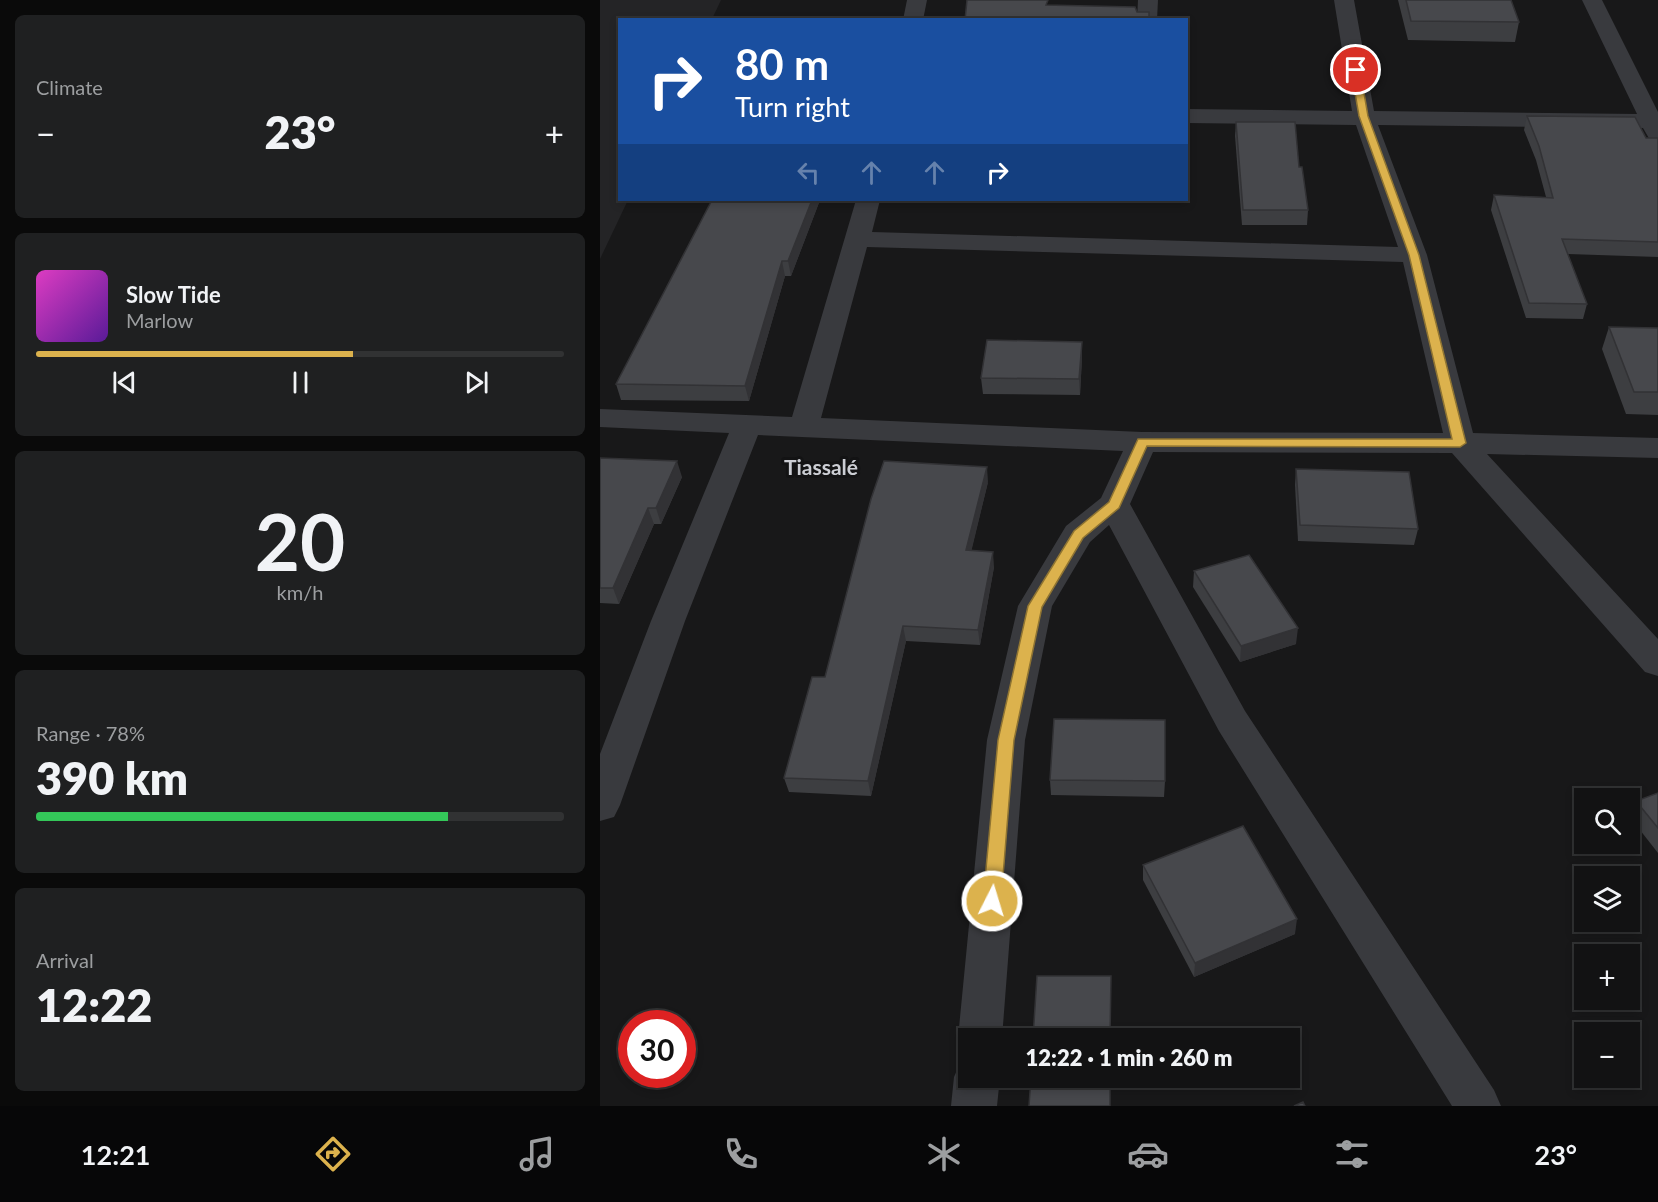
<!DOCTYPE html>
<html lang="en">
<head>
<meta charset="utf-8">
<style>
	:root { --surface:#121213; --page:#1f2021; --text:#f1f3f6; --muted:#9c9ea0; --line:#313233; --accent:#dcb24d }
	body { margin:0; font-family:Lato,sans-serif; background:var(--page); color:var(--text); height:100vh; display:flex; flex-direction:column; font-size:22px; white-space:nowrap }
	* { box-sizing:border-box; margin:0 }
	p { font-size:20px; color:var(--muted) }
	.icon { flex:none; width:33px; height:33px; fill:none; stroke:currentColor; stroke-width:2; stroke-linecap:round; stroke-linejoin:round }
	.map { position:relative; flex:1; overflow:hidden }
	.sheet { display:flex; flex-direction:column; gap:15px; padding:15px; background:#0a0a0a; width:600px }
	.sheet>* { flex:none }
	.guide { position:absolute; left:18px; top:18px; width:570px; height:183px; border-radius:0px; box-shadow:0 3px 9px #0003,0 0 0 2px var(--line); background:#1a4fa0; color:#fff; overflow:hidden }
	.fabs { position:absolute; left:974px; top:788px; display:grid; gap:12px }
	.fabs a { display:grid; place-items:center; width:66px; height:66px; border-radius:0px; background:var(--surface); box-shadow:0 3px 9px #0003,0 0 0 2px var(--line); font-size:30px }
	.speed { position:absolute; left:18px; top:1010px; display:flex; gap:12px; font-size:30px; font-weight:700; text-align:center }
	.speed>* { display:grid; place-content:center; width:78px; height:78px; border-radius:50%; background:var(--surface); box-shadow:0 3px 9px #0003,0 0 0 2px var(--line); line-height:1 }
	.speed .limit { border:9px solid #d22; background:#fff; color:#111 }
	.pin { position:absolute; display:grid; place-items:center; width:51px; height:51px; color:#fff; margin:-26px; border:3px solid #fff; border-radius:50%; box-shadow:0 2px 6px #0007 }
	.me { position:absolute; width:66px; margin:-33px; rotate:5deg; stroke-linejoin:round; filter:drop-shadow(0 0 4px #0008) }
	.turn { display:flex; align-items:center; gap:21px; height:126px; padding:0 18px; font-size:27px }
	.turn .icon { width:78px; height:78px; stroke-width:2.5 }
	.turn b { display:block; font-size:42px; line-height:51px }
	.lanes { display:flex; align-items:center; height:57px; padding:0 18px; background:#0003; justify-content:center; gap:30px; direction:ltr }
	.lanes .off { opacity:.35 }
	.big { font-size:45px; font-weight:800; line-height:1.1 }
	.sheet .tile { flex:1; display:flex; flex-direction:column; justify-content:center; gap:9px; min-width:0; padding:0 21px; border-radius:9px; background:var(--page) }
	.sheet .dial { align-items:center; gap:0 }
	.dial b { font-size:78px; line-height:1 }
	.song { display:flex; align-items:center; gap:18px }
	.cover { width:72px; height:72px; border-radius:9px; background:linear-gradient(135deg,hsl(310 70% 55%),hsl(270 70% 35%)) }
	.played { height:6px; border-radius:3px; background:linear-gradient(90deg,var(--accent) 60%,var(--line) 60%) }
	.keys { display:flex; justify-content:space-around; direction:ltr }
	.heat { display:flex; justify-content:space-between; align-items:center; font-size:33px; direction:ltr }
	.charge { height:9px; border-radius:4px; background:linear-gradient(90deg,#34c759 78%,var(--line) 0) }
	.trip { position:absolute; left:358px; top:1028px; width:342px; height:60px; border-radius:0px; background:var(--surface); box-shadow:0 3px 9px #0003,0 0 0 2px var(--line); font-weight:800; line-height:60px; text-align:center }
	.tab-bar { display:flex; height:96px; justify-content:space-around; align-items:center; background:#070708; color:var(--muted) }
	.tab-bar .icon { width:42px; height:42px }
	.tab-bar .current { color:var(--accent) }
	.tab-bar b { font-size:27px; color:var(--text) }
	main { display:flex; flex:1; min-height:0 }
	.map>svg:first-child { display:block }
	.built { fill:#242426 }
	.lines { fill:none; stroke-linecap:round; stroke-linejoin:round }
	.street { fill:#393a3e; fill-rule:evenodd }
	.wall { fill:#3d3e41 }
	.shaded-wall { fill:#323235 }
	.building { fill:#47484c; stroke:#323235; stroke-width:1.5 }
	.route { fill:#dcb24d; stroke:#8f7432; stroke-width:1.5 }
	.labels { text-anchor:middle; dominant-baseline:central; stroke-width:6; stroke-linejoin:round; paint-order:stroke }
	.district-label { font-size:21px; font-weight:bold; fill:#ccced4; stroke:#131314 }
</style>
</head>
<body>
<main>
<section class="sheet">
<div class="tile"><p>Climate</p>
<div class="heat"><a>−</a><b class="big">23°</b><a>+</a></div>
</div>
<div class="tile">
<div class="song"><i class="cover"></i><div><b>Slow Tide</b><p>Marlow</p></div></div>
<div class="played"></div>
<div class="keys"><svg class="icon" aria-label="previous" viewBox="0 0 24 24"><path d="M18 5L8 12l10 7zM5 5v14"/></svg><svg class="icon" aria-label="pause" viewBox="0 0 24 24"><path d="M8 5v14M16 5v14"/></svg><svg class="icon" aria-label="next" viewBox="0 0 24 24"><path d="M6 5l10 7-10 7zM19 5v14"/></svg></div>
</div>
<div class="tile dial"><b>20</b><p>km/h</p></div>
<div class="tile"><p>Range · 78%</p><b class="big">390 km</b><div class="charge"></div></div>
<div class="tile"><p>Arrival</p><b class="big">12:22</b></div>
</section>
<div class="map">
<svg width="1058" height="1106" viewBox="0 0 1058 1106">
	<rect width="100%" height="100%" fill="#181819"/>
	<polygon class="built" points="0,0 121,0 112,19 20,20 20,200 28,200 0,259"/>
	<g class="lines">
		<g class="street">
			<polygon points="307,0 327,0 323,20 303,20"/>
			<polygon points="538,0 558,0 557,20 537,20"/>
			<path d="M734,0H754L774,111L1037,114L982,0H1002L1058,112V142L1050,140L1043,128L778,125L827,255L873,433L1058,438V458L887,454L1058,639V676L1045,672L852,453L553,452L530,504L645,711L894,1090L901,1106H852L619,731L509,525L490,542L452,606L425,740L402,1038H369V1055L364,1053L358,1038L387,740L418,606L466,526L501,498L523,451L158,435L85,621L20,805L14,817L0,821V754L51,621L129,433L0,427V409L192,417L256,200H280L272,232L798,247L756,125L586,123V109L752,111ZM267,247L803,262L843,433L542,432L221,418Z"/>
			<polygon points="369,1058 369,1077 400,1077 397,1106 351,1106 354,1077 361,1061"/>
		</g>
	</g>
	<g class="wall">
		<polygon points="798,0 911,0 919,22 915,42 808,40"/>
		<polygon points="927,116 1046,138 1058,138 1058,257 968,254 987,304 983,319 926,318 891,210 894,195 946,197 936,160 924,130"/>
		<polygon points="636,122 699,167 708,210 707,225 642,225 635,136"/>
		<polygon points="112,200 220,200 191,276 185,276 149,401 21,400 16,384"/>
		<polygon points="1009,327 1058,328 1058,415 1026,414 1002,349"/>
		<polygon points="482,342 482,357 480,395 383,394 381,378"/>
		<polygon points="0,458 82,477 61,524 54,524 19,604 0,603"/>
		<polygon points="696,469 818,529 814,545 698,541 695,485"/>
		<polygon points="388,482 371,551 394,567 380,645 306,641 271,796 189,792 184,778"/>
		<polygon points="594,571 696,644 640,662 593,587"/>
		<polygon points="450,780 565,781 564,797 451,795"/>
		<polygon points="1058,793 1058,853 1029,816 1036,801"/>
		<polygon points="543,865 695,934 594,977 543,880"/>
	</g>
	<g class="shaded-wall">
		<polygon points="212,200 220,200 191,276 188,261"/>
		<polygon points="182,261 185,276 149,401 145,386"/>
		<polygon points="482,342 482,357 480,395 479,379"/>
		<polygon points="77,461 82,477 61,524 56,508"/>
		<polygon points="387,467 388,482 368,565 366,550"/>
		<polygon points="48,508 54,524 19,604 13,588"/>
		<polygon points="393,552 394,567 380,645 378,630"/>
		<polygon points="303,626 306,641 271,796 268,781"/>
		<polygon points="698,628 696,644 640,662 641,646"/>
		<polygon points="697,919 695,934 594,977 595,963"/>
	</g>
	<g class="building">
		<polygon points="367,0 448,0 446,5 535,7 537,12 549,12 549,20 365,20"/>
		<polygon points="806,0 911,0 919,22 811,21"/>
		<polygon points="927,116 1035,117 1046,138 1058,138 1058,242 962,239 987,304 929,303 894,195 953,198 939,146"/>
		<polygon points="636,122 695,122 699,167 702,167 708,210 643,210"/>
		<polygon points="112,200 212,200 188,261 182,261 145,386 16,384"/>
		<polygon points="1009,327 1058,328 1058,392 1034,392"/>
		<polygon points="387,340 482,342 479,379 381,378"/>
		<polygon points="0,458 77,461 56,508 48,508 13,588 0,588"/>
		<polygon points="284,461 387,467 366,550 393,552 378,630 303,626 268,781 184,778 212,677 225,677 271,499"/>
		<polygon points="696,469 809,472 818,529 700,525"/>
		<polygon points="649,555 698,628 641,646 594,571"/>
		<polygon points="454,719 565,720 565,781 450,780"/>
		<polygon points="1058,793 1058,828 1036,801"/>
		<polygon points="643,826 697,919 595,963 543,865"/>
		<polygon points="437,976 511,976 510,1038 433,1038"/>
		<polygon points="431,1077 510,1077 510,1106 429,1106"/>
		<polygon points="703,1102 705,1106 694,1106"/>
	</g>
	<polygon class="route" points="756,67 760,70 768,116 819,255 866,443 860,447 547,446 519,508 483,538 442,607 414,740 401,901 398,906 392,908 386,906 383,901 398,740 428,606 474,531 509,502 538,439 852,439 809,255 759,116 751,70"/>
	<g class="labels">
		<g class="district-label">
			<text x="221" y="466">Tiassalé</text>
		</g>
	</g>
</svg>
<div class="fabs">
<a><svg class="icon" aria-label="search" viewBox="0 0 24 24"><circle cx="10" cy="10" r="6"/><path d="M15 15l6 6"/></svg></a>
<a><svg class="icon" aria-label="layers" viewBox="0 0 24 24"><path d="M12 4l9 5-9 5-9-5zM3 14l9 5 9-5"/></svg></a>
<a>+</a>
<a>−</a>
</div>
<div class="speed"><div class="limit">30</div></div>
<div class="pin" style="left:756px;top:70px;background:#d93025"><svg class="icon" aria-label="arrive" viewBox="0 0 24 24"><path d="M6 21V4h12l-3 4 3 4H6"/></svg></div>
<svg class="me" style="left:392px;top:901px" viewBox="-20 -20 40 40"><circle r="17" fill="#dcb24d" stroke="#fff" stroke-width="3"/><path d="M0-11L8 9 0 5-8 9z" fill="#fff"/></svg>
<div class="trip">12:22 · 1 min · 260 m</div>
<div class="guide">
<div class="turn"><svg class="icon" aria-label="right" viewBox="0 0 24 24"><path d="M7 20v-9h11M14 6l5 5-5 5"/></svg><div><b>80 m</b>Turn right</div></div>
<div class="lanes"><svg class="icon off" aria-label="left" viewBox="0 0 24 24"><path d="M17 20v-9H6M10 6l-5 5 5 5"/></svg><svg class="icon off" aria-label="ahead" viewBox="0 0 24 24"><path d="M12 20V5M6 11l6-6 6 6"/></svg><svg class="icon off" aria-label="ahead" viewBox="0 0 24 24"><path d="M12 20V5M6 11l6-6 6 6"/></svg><svg class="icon" aria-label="right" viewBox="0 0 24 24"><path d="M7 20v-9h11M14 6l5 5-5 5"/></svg></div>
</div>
</div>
</main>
<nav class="tab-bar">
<b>12:21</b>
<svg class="icon current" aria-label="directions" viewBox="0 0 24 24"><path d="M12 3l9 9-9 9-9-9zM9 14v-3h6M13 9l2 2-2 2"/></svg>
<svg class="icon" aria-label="music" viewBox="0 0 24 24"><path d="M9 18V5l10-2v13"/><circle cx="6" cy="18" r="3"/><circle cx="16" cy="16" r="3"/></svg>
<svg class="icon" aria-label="phone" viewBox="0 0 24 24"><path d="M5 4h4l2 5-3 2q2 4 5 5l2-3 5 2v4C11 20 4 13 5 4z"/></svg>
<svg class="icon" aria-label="climate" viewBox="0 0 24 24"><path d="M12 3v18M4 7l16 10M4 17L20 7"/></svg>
<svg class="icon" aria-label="car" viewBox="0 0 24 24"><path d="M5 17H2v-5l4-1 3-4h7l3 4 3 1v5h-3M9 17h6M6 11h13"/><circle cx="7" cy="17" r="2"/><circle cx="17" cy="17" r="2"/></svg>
<svg class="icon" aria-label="filters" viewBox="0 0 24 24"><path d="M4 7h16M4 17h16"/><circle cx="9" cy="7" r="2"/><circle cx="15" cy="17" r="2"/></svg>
<b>23°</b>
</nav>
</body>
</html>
